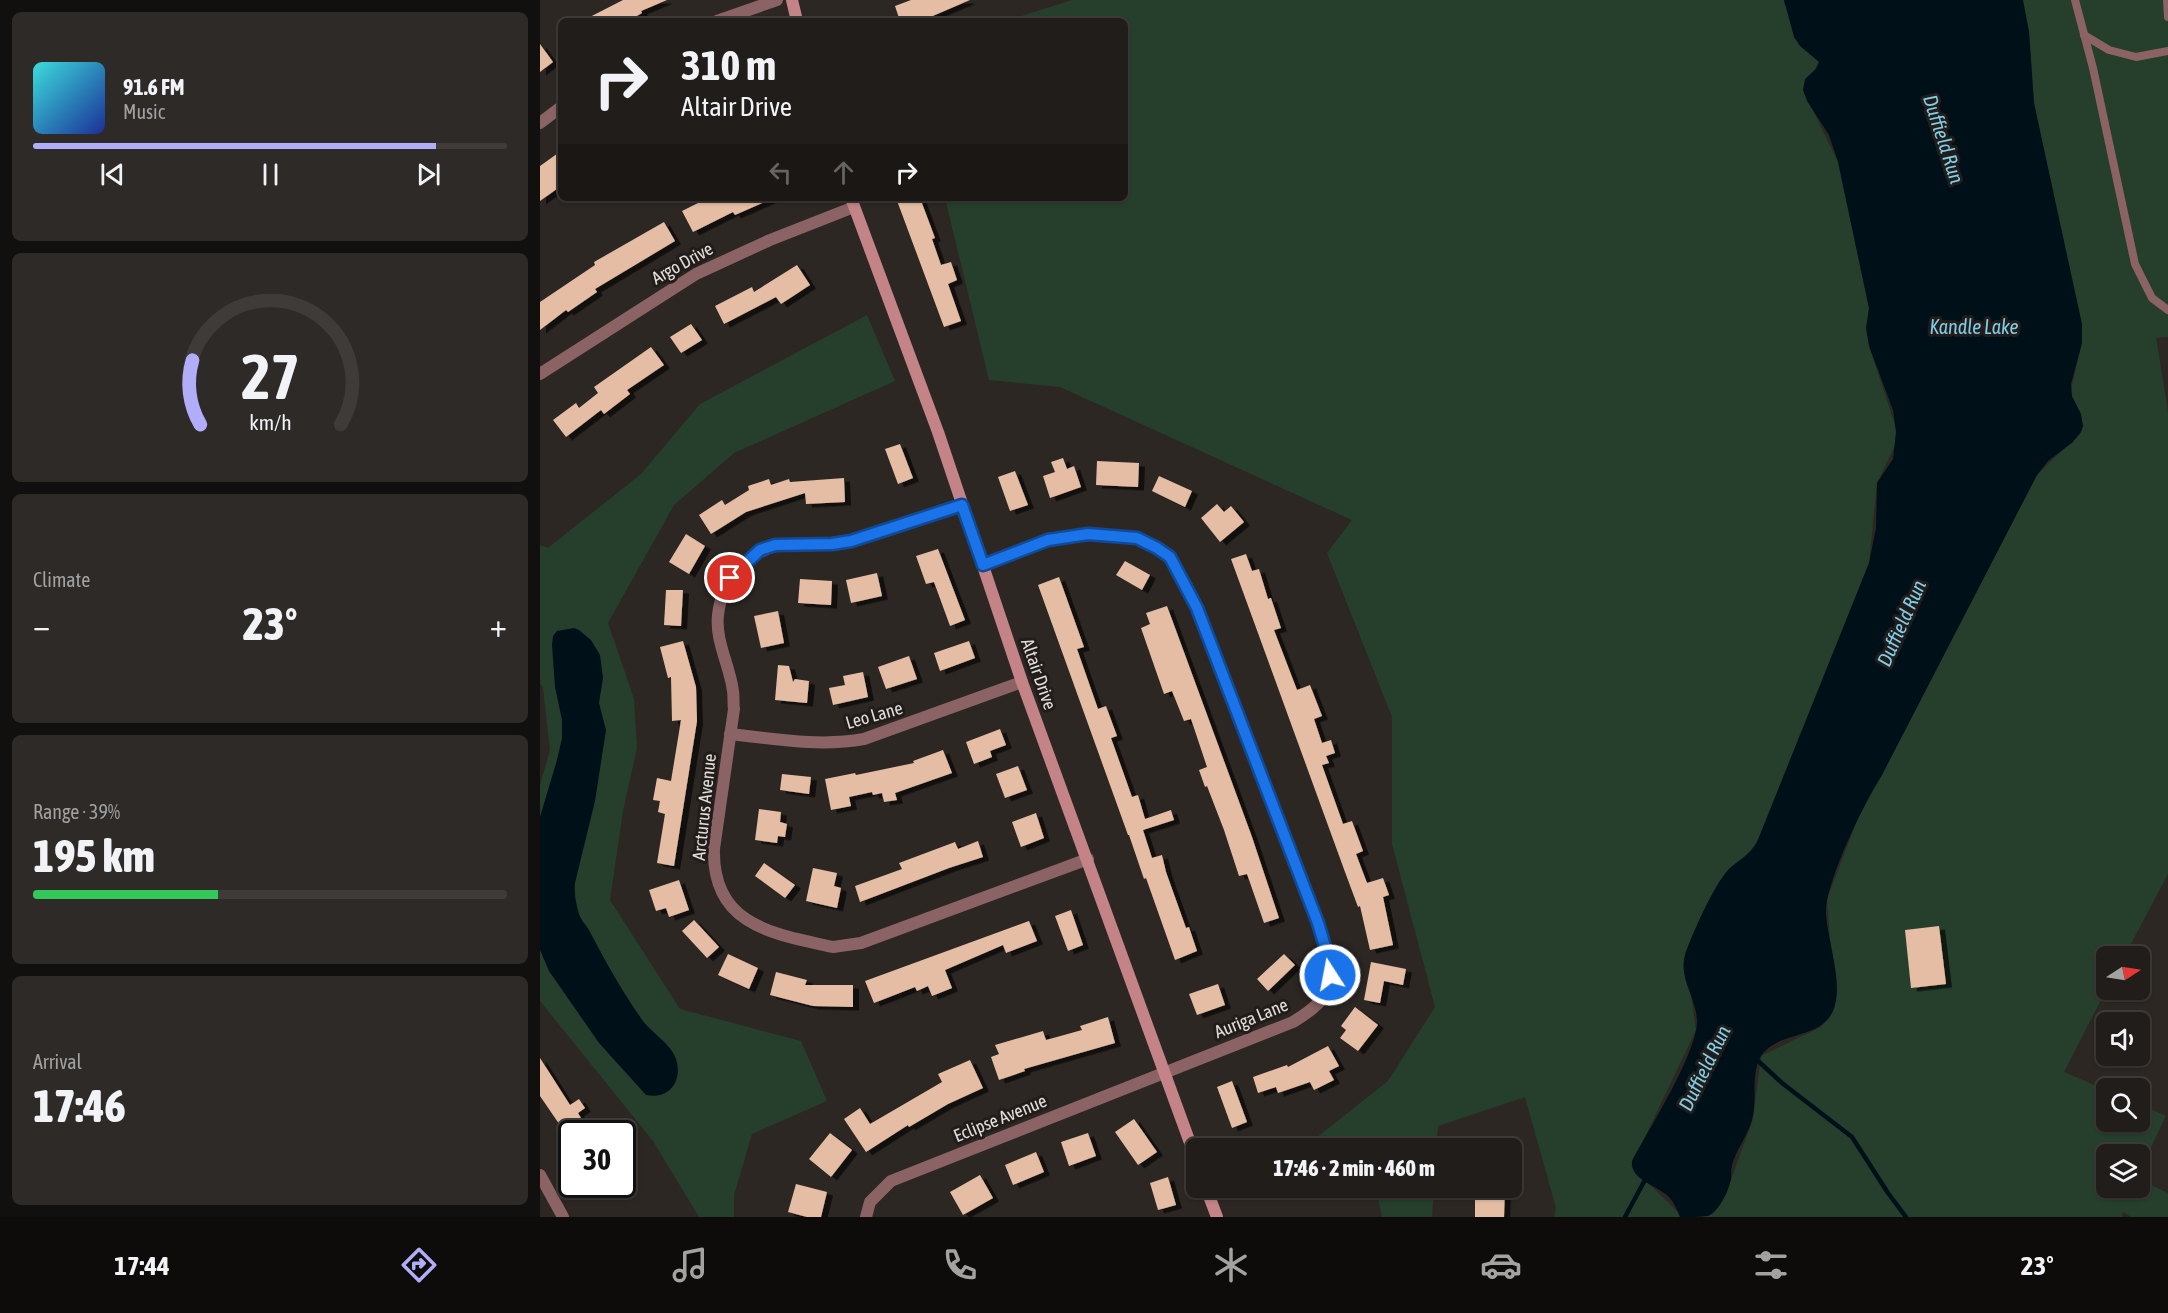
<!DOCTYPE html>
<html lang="en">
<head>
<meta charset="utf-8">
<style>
	:root { --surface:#211d1a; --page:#2d2a27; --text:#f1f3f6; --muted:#a2a2a2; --line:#3e3b39; --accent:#b2adf9 }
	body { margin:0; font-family:"Asap Condensed",sans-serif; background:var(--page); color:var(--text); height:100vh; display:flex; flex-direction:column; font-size:22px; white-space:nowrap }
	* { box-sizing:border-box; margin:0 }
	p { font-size:20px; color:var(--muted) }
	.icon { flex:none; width:33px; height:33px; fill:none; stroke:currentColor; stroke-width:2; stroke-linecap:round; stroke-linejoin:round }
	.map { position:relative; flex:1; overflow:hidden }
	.panel { display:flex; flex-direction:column; gap:12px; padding:12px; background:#12100e; width:540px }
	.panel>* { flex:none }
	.hud { position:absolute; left:18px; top:18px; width:570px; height:183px; border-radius:9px; box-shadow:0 2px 4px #0004,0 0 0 2px var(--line); background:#211d1a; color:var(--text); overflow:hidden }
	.needle { width:39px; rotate:78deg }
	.buttons { position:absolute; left:1556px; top:946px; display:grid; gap:12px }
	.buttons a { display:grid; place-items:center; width:54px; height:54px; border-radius:9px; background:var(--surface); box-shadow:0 2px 4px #0004,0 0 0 2px var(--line); font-size:30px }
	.speed { position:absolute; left:18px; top:1120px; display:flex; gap:12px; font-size:30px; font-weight:700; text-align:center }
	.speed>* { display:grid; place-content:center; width:78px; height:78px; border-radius:50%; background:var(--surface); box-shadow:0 2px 4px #0004,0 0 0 2px var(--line); line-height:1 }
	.speed .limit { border:3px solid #111; border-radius:9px; background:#fff; color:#111 }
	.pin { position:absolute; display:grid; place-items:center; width:51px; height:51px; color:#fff; margin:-26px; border:3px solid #fff; border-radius:50%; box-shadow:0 2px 6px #0007 }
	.me { position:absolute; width:66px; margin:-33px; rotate:349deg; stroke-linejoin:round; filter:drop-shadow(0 0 4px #0008) }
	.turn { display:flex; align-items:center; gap:21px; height:126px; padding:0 24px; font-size:27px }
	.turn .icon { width:78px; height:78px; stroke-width:2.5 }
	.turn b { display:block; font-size:42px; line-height:51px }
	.lanes { display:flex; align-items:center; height:57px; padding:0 24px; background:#0003; justify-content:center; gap:30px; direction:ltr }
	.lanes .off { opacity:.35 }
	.big { font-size:45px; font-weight:800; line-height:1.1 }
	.panel .widget { flex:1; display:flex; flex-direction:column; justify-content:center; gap:9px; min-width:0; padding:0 21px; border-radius:9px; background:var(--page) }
	.panel .dial { align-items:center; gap:0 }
	.dial svg { height:156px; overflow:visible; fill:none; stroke:var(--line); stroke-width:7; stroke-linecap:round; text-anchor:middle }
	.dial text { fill:var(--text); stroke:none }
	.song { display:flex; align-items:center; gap:18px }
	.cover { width:72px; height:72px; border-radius:9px; background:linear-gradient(135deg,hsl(180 70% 55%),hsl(230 70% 35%)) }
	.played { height:6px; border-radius:3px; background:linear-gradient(90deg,var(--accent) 85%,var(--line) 85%) }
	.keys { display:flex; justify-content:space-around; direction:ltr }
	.heat { display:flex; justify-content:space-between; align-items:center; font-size:33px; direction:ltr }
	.charge { height:9px; border-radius:4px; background:linear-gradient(90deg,#34c759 39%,var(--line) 0) }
	.trip { position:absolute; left:646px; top:1138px; width:336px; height:60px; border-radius:9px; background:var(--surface); box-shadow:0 2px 4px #0004,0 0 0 2px var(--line); font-weight:800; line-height:60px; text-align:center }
	.tab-bar { display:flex; height:96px; justify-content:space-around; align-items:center; background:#0d0c0a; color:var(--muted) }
	.tab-bar .icon { width:42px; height:42px }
	.tab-bar .selected { color:var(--accent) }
	.tab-bar b { font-size:27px; color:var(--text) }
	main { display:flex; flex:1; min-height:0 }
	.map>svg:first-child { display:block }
	.green { fill:#263f2c }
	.water { fill:#001018 }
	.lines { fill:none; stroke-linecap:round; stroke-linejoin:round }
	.stream { stroke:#001018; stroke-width:4.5 }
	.building { fill:#e5bda4; filter:url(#shadow) }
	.lane { stroke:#8b6364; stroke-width:8 }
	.street { stroke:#8b6364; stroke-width:12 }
	.secondary { stroke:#c48386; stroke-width:12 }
	.route-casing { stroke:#114b97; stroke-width:15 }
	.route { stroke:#1a73e8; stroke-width:10 }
	.labels { text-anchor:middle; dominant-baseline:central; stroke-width:6; stroke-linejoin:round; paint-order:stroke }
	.street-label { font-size:18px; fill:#e1dedb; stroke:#221d1a }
	.water-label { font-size:20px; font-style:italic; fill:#7fceea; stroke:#221d1a }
</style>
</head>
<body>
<main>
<section class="panel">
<div class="widget">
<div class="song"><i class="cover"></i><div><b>91.6 FM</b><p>Music</p></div></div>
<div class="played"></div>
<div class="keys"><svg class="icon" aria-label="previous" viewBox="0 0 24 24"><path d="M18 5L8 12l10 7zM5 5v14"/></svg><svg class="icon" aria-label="pause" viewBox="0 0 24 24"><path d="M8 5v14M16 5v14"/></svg><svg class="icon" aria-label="next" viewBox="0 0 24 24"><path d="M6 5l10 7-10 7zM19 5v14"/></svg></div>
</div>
<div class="widget dial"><svg viewBox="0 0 100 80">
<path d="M14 69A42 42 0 1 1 86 69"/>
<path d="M14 69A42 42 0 0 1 10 36" stroke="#b2adf9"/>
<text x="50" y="56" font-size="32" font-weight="700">27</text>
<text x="50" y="72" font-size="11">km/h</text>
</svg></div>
<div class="widget"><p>Climate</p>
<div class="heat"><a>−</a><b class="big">23°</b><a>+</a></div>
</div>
<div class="widget"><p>Range · 39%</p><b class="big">195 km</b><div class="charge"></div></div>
<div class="widget"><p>Arrival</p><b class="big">17:46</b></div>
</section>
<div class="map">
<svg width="1628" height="1217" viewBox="0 0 1628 1217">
	<defs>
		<filter id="shadow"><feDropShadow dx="6" dy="3.5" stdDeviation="0" flood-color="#0009"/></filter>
	</defs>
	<rect width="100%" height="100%" fill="#2c2723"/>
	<g class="green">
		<polygon points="532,0 1244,0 1244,3 1279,62 1263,90 1298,162 1329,308 1329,346 1359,437 1337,483 1329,563 1221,834 1210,853 1180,881 1145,954 1156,1030 1091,1166 1143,1217 1014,1217 1016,1208 985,1097 898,1126 896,1149 762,1149 848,1081 895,1007 852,844 852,717 787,553 812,520 520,387 449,380 405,198 585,198 585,21 466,21"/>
		<polygon points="1482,0 1628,0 1628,337 1616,338 1628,411 1628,874 1584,957 1566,957 1566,990 1524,1072 1566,1090 1566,1122 1599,1122 1599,1104 1626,1116 1599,1172 1599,1155 1566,1155 1566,1188 1599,1188 1599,1179 1628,1193 1628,1217 1591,1217 1583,1212 1582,1217 1162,1217 1186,1193 1191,1180 1213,1119 1221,1056 1281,1027 1295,1007 1287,899 1318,818 1497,475 1541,432 1530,394 1542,342 1494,103 1489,32"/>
		<polygon points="327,315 355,381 194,453 134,505 68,623 94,699 97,748 83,811 70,900 140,1009 261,1041 287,1101 212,1134 194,1195 194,1217 159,1217 113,1141 0,1001 0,785 10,750 3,688 0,683 0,545 8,548 101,474 160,404"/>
		<polygon points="836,1188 894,1188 892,1217 842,1217"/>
	</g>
	<g class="water">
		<path d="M1244,0H1483L1489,32L1494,103L1542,324V343L1531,384L1532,396L1541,414L1543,426L1541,432L1533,442L1508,461L1497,475L1341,777C1324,803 1284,885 1286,915C1288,941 1302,980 1295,1005C1285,1045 1229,1026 1217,1065C1212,1083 1217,1102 1212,1120C1208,1136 1196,1149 1192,1165C1191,1170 1191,1174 1191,1179C1189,1190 1179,1212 1168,1216C1160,1217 1149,1217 1140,1217C1137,1210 1134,1202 1128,1196C1116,1185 1090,1180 1092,1161C1109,1129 1156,1055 1157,1022C1157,998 1138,979 1145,955C1151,936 1174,885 1188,870C1198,860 1210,855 1217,842L1329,563L1336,528L1337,483L1353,459L1356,432L1353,410L1329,346L1326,328L1329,308L1298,162L1289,135L1267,101L1263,90L1265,79L1276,69L1279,62L1260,46L1254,37Z"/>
		<path d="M34,628L39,630L51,640L60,655L63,678L59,703L66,730L55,801L35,883C34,894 36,904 39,914C41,920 46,925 49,930C65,961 83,993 103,1021C113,1034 131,1044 136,1059C143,1081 129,1100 106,1095L59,1043L9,971L0,950V817L17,760L22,738V720L15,687L12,645L13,636L17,631Z"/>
	</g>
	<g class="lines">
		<g class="stream">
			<polyline points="1216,1059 1242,1083 1312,1137 1348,1193 1366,1217"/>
			<polyline points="1085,1217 1106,1178"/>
		</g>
	</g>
	<g class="building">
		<polygon points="83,0 127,0 101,11 102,13 88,21 42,21"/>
		<polygon points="371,0 430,0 381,21 360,21 355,6"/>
		<polygon points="0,44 13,62 0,72"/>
		<polygon points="21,151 21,186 0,201 0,166"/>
		<polygon points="168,198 234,198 195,215 193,212 153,232 142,211"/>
		<polygon points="356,198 380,198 395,238 392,239 401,265 411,262 417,280 408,284 421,321 404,327"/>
		<polygon points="124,222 135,241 55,289 57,292 28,312 26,310 0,330 0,302 55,265 54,262"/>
		<polygon points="257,265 270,285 241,304 236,297 184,324 175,306 212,287 214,292"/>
		<polygon points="151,324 162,340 141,353 130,337"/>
		<polygon points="111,347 124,365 87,390 90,394 64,414 61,410 26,437 13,420 36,403 39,408 58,393 54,387"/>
		<polygon points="360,444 373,478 358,484 345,449"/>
		<polygon points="523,458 527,469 534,466 541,487 510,498 503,476 515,472 511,462"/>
		<polygon points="557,461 599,463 598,487 556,485"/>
		<polygon points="475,471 488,505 470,511 458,477"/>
		<polygon points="619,476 652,491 645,507 612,491"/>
		<polygon points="304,478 305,502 266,504 265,493 206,512 171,534 159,515 182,500 185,505 209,490 208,486 229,479 231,485 249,479 250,482"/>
		<polygon points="677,504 684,512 691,506 704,522 680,542 661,518"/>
		<polygon points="146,534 165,546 149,574 129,562"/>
		<polygon points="398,549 425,620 410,626 394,582 386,584 376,556"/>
		<polygon points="706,554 712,571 719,569 728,599 731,598 741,628 734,630 757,690 770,685 782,716 774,719 782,743 791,740 795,753 786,756 789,763 782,765 803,824 812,821 823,851 816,854 827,883 843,878 849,895 843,897 853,945 830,950 820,906 818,907 805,872 691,559"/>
		<polygon points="585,561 610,575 602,590 576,575"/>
		<polygon points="337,573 342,596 311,603 306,580"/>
		<polygon points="519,577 544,647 537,649 558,709 566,706 577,736 571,738 592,797 598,795 605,819 631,810 634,820 603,830 612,858 622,855 626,872 646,928 649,927 657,951 635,960 606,878 604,879 589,835 588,835 498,585"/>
		<polygon points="260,579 292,581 291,605 258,603"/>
		<polygon points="126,590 143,590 141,626 124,625"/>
		<polygon points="627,606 712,837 739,918 724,923 707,874 699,876 684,830 667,786 665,787 659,770 667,767 651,719 644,721 632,691 624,694 601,628 610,624 606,613"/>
		<polygon points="238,611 244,643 221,648 214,616"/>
		<polygon points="143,641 156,687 157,721 134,866 117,863 125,814 118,812 120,801 113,800 117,778 131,781 141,720 132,721 131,677 128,678 120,647"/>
		<polygon points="429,641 435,658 400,671 394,653"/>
		<polygon points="369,656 377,679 346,689 338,667"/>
		<polygon points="238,665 249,666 253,682 255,679 269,681 267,703 235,700"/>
		<polygon points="323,672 328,697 293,705 289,688 305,685 303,676"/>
		<polygon points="460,729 466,745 450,751 452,757 434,764 426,742"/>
		<polygon points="403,750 412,773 355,793 357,800 344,802 342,793 333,795 332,792 309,797 311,806 291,810 285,779 315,773 316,775 374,763 373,761"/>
		<polygon points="478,766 487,790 465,798 456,774"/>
		<polygon points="242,774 271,777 269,794 240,790"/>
		<polygon points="219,809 241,812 240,822 247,824 245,837 238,836 237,843 215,840"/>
		<polygon points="496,813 504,838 481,847 472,822"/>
		<polygon points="438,841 443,857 409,868 320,902 315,886 362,869 359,863 415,842 418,849"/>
		<polygon points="224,863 255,885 245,898 215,876"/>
		<polygon points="273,868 297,873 294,886 301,888 297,908 266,901"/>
		<polygon points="139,880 149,910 129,917 126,908 116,911 109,890"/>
		<polygon points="531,910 543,945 528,951 515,916"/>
		<polygon points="154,920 179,947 167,958 142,931"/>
		<polygon points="489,921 497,941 466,953 463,945 405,970 412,988 392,996 388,986 377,991 375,987 334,1003 325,981"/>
		<polygon points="1399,926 1406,984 1371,988 1365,930"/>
		<polygon points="188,954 218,968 209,989 178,975"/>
		<polygon points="744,954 755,965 728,991 717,979"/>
		<polygon points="831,962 866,969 863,985 844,981 840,1003 824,1000"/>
		<polygon points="236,972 267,980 265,985 313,985 313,1007 273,1006 230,995"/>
		<polygon points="678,984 685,1005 657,1015 649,994"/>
		<polygon points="815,1007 838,1025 818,1051 800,1038 806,1030 801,1026"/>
		<polygon points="568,1017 575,1043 484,1069 485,1071 459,1080 451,1057 459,1054 455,1045 503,1031 506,1040 542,1030 540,1026"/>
		<polygon points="788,1046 799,1066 789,1071 794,1080 774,1090 770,1082 738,1093 736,1087 718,1093 713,1077 747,1065 748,1067"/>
		<polygon points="0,1058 30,1105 39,1099 45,1108 38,1113 50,1134 26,1134 0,1096"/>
		<polygon points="430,1060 443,1088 408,1104 369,1127 368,1125 326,1152 304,1119 320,1108 330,1124 402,1082 398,1074"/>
		<polygon points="692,1081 707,1122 692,1128 677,1087"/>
		<polygon points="594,1119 617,1152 598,1165 575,1132"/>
		<polygon points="290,1133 312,1150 291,1177 269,1159"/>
		<polygon points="548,1133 556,1156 529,1166 521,1142"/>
		<polygon points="496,1152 504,1172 473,1185 465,1165"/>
		<polygon points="440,1175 453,1198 423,1215 410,1192"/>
		<polygon points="628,1177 636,1205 618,1210 610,1183"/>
		<polygon points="256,1184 287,1192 281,1217 267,1217 248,1212"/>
		<polygon points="935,1188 965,1188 964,1217 935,1217"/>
	</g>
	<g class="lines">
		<g class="lane">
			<polyline points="1535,0 1553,68 1595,264 1612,298 1628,310"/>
			<polyline points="1627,0 1628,17"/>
			<polyline points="1544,35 1569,50 1596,57 1628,51"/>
		</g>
		<g class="street">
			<polyline points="177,21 237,0"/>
			<polyline points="0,123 21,107"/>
			<polyline points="0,374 156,274 230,240 314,207"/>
			<path d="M422,505C385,517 350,532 313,540C269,550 237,531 201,566C188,579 180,597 178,615C175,641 190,666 193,691C194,697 193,703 194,709L174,849C172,926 234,934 293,947L321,943L548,859"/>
			<path d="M190,734C235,739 280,747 324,739L482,682"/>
			<polyline points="0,1175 23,1217"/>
			<path d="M326,1217L330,1202L351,1181L753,1022C805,991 791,974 778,923L657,608L630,557L617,548L597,539L548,534L508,540L443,565"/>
		</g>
		<g class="secondary">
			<polyline points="252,0 257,21"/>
			<polyline points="311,198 398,432 482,682 657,1162"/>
			<polyline points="666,1188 677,1217"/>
		</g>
	</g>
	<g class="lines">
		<g class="route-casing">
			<polyline id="route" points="190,578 220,550 235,545 292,544 311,541 422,505 443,565 508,540 548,534 597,538 617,548 630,557 657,608 778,923 789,960 790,975"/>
		</g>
		<use href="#route" class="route"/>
	</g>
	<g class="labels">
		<g class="street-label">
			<text transform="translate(142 263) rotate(-29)">Argo Drive</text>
			<text transform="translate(499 674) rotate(71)">Altair Drive</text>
			<text transform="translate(334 715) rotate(-16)">Leo Lane</text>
			<text transform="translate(164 807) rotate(-84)">Arcturus Avenue</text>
			<text transform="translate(711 1018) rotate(-22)">Auriga Lane</text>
			<text transform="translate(460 1118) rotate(-22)">Eclipse Avenue</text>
		</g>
		<g class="water-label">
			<text transform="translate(1404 139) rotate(72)">Duffield Run</text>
			<text x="1434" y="326">Kandle Lake</text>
			<text transform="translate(1361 623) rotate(-66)">Duffield Run</text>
			<text transform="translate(1164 1068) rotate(-64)">Duffield Run</text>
		</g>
	</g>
</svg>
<div class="buttons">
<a><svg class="needle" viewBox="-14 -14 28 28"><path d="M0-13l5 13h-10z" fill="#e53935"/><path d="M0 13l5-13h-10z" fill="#a2a2a2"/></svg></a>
<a><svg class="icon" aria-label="sound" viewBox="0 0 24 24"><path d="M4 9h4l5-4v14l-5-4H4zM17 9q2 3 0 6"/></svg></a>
<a><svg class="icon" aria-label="search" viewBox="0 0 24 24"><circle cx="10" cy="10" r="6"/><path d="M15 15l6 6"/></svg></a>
<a><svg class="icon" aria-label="layers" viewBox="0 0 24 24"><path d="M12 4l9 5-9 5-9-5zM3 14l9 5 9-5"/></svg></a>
</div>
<div class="speed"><div class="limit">30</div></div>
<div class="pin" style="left:190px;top:578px;background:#d93025"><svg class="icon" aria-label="arrive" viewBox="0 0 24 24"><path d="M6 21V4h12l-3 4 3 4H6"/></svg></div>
<svg class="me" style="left:790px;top:975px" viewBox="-20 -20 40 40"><circle r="17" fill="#1a73e8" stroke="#fff" stroke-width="3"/><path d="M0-11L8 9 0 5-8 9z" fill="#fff"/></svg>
<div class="trip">17:46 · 2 min · 460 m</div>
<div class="hud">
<div class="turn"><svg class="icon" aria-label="right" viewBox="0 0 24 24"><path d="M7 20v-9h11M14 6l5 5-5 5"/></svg><div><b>310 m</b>Altair Drive</div></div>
<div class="lanes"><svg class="icon off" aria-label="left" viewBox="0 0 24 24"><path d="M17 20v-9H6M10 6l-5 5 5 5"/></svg><svg class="icon off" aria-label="ahead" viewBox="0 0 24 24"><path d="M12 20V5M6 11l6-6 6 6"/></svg><svg class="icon" aria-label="right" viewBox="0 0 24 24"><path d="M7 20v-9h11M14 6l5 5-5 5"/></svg></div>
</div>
</div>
</main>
<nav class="tab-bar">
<b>17:44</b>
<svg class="icon selected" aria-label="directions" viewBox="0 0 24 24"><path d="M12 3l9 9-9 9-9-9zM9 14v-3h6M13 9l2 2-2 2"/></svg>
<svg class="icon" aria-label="music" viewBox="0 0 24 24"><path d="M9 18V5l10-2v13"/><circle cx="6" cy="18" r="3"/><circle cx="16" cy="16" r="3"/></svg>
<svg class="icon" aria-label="phone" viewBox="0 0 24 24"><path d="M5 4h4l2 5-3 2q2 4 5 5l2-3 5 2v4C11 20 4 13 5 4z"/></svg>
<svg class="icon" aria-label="climate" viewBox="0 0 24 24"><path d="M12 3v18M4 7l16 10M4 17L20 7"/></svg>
<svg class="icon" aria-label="car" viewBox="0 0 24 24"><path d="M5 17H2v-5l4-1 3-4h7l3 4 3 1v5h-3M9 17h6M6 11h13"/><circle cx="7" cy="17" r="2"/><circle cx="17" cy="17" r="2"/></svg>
<svg class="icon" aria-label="filters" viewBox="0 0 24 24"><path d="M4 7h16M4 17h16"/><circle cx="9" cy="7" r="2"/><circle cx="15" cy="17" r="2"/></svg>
<b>23°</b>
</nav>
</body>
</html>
